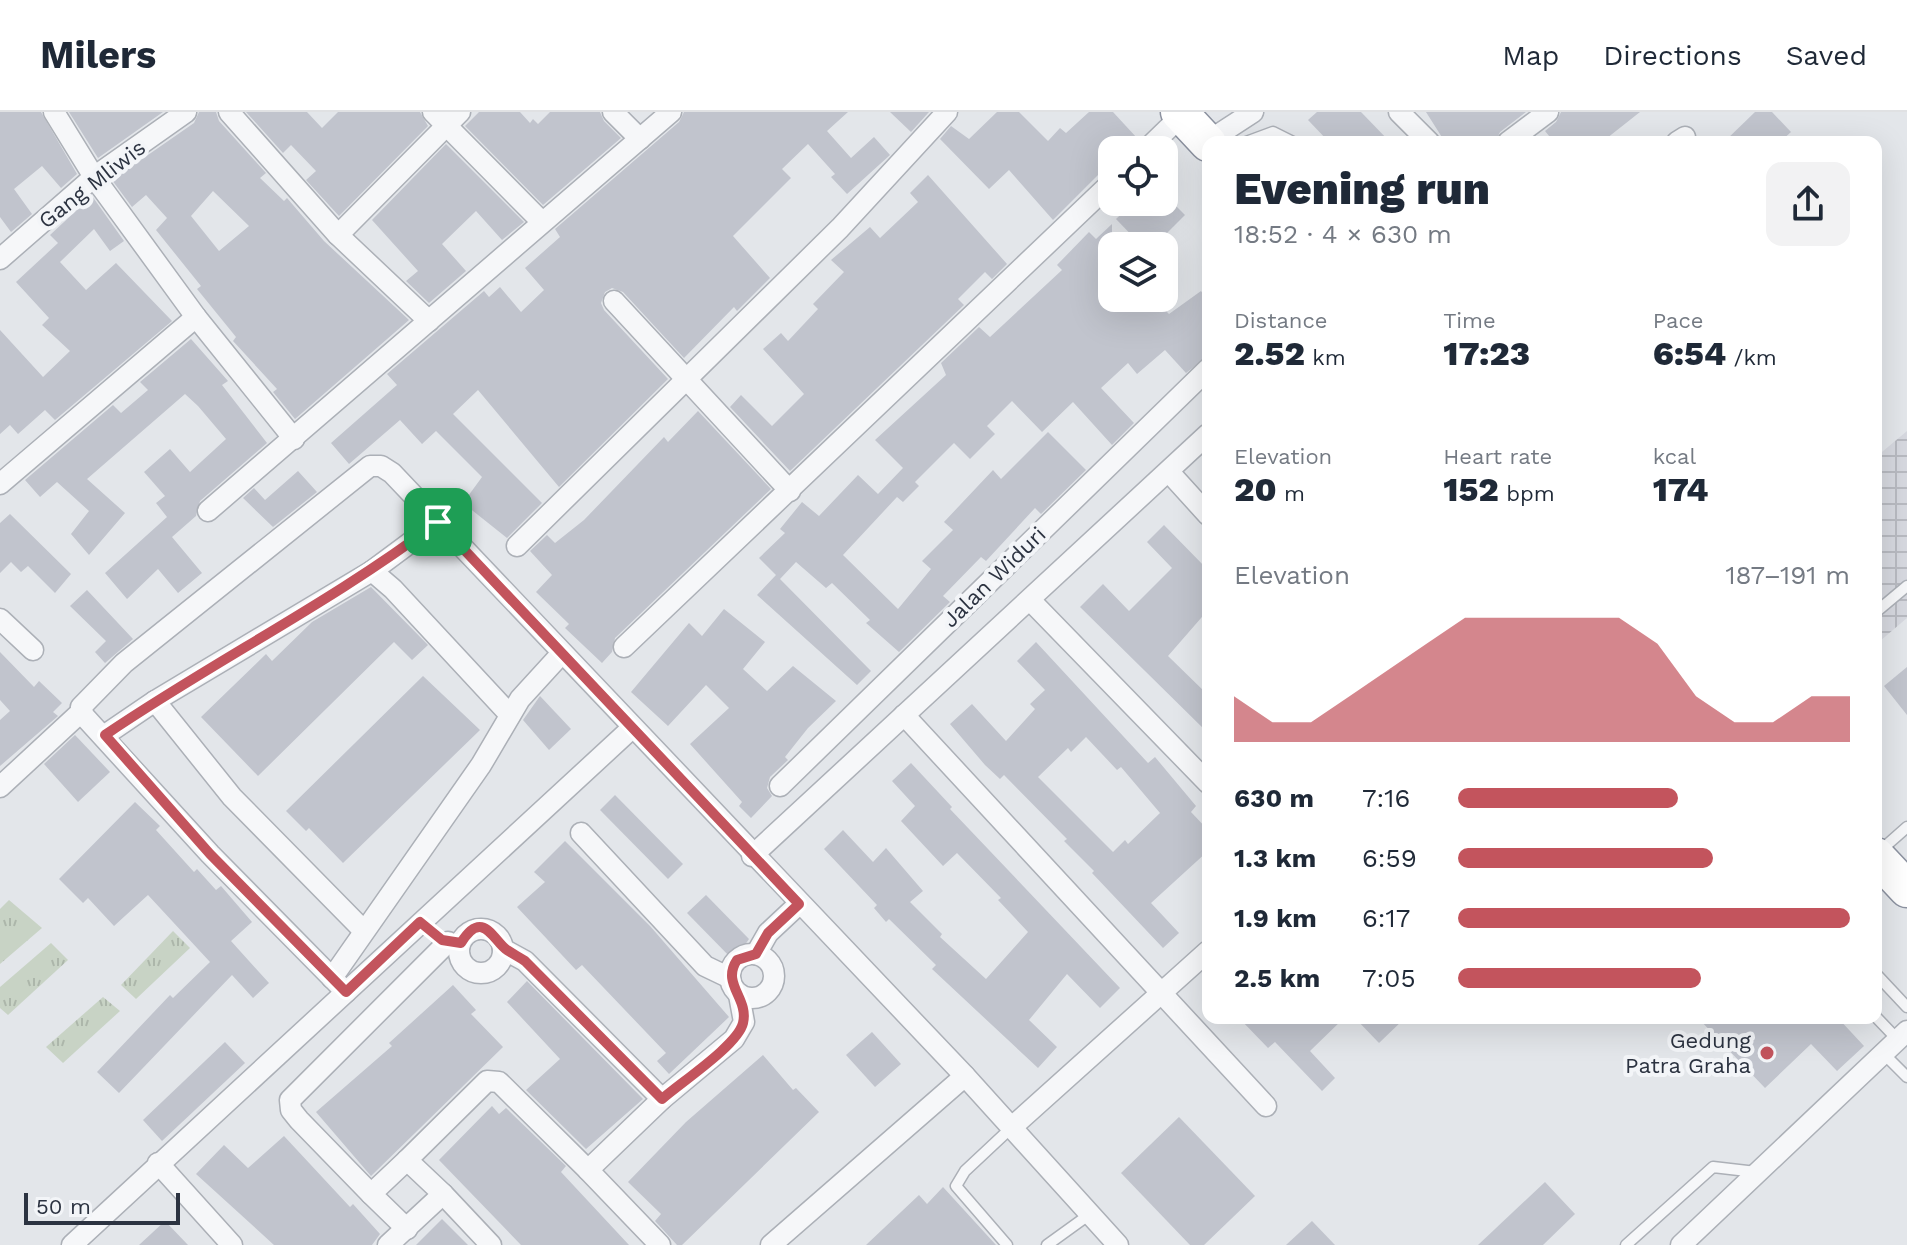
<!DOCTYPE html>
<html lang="en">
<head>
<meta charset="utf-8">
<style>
  body { margin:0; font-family:"Work Sans",sans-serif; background:#f2f2f3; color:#1f2937; height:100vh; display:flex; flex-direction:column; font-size:30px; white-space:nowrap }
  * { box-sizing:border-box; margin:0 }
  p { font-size:26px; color:#747a83 }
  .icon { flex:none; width:44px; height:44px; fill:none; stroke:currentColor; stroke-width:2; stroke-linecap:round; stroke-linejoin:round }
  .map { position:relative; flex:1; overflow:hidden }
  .details { position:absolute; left:1202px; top:24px; width:680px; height:888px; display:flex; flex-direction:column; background:#fff; border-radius:16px; box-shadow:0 8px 32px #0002 }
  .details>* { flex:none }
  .tools { position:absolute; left:1098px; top:24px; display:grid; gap:16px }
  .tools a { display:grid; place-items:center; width:80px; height:80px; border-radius:16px; background:#fff; box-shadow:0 8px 32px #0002; font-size:40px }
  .scale { position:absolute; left:24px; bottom:20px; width:156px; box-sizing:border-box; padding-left:8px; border:4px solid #2c3341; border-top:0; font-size:22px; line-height:28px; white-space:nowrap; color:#2c3341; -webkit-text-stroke:6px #f3f5f8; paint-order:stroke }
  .pin { position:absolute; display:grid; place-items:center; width:68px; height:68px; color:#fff; margin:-34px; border-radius:16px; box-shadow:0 4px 12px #0006 }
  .round { display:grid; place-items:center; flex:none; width:84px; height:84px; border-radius:16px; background:#f2f2f3 }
  .head { display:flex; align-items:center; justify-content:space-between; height:136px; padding:0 32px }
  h1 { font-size:44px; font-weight:800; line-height:60px }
  .stats { display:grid; grid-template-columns:repeat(3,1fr); gap:12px; height:136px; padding:8px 32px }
  .stats div { display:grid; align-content:center }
  .stats b { font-size:34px; font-weight:800 }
  .stats small { font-size:22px; font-weight:400 }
  .stats p { font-size:22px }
  .chart { height:224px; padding:16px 32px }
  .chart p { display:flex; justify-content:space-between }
  .chart svg { width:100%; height:144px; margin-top:8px; fill:#c3545d; opacity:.7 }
  ul { padding:0 32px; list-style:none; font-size:26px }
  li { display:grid; grid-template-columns:128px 96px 1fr; align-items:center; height:60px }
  li i { height:20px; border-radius:10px; background:#c3545d }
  header { display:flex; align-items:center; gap:48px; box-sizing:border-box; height:112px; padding:0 40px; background:#fff; border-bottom:2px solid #e0e1e3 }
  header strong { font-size:38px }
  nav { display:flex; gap:44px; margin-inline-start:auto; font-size:28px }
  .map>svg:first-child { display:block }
  .industrial { fill:url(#industrial-grid) }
  .grass { fill:url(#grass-tufts) }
  .building { fill:#c1c4cd; fill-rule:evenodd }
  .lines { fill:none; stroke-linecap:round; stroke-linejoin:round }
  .lane-casing { stroke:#acb0b7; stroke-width:13 }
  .street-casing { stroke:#acb0b7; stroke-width:23 }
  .highway-casing { stroke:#8c92a0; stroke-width:39 }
  .lane { stroke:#f6f7f9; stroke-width:10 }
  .street { stroke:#f6f7f9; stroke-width:20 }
  .highway { stroke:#fff; stroke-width:36 }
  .route-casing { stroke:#fff; stroke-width:16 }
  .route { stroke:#c3545d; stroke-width:10 }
  .poi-dot { fill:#c3545d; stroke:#f3f5f8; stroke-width:3 }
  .labels { text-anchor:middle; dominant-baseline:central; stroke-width:8; stroke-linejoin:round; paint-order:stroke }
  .street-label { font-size:22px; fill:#2c3341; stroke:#f3f5f8 }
  .poi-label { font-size:22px; fill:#2c3341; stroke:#f3f5f8; text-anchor:end }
</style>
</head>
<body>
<header>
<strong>Milers</strong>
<nav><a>Map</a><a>Directions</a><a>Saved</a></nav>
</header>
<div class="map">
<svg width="1907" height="1133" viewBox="0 0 1907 1133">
  <defs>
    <pattern id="industrial-grid" width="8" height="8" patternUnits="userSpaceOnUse" patternTransform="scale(2)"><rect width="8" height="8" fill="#d6d8df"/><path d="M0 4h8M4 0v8" fill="none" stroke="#b8bac1"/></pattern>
    <pattern id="grass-tufts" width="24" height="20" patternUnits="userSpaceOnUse" patternTransform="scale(2)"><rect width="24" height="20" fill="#c8d3c5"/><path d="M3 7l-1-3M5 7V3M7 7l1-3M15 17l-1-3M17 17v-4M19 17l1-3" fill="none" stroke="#acb6aa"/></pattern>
  </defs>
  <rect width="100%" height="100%" fill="#e3e6ea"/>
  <path class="industrial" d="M1907 319V506L1880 529 1876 524V345Z"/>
  <g class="grass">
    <path d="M9 788 42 816 0 852V797Z"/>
    <path d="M173 819 190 836 136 887 121 873Z"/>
    <path d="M51 831 68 848 8 903 0 896V875Z"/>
    <path d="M103 885 120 899 63 951 46 935Z"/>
  </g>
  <g class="building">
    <path d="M0 0H41L77 62 61 76 42 54 14 77 32 102 11 120 0 105Z"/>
    <path d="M69 0H163L98 46Z"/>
    <path d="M199 0H216L219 9 266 61 260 66 284 89 287 86 324 129 409 208 295 307 273 280 277 277 233 229 236 225 197 177 201 174 156 118 167 106 146 83 132 95 112 68 194 11ZM213 79 249 114 219 139 191 104Z"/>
    <path d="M246 0H307L322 16 338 0H420L428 14 339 104 306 68 316 59 291 33 283 41Z"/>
    <path d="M479 0H520L530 11 533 7 538 12 550 0H600L604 9 621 26 543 93 465 14Z"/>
    <path d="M684 0H848L827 19 851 46 874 25 890 43 847 82 831 65 835 62 808 32 782 57 791 66 733 124 770 166 737 199 734 195 684 246 623 180 612 176 605 180 601 191 604 198 668 267 559 375 478 278 453 302 542 391 507 426 463 391 482 365 436 319 422 332 400 308 349 352 331 331 397 273 387 262 484 179 489 185 500 175 521 200 544 178 525 156 560 125 555 117 679 10Z"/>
    <path d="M890 0H929L911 20Z"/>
    <path d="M997 0H1019L1048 29 1060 16 1066 21 1089 0H1113L1137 26 1124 38H1112V49L1053 108 1009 58 989 77 940 27 951 14 969 27Z"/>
    <path d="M1317 0H1361L1390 30H1329L1308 8Z"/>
    <path d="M1426 0H1526L1500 20 1495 30H1445Z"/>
    <path d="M1561 0H1640L1602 30H1554L1545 19 1556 10Z"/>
    <path d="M1755 0H1772L1791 20 1780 30H1724Z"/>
    <path d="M446 32 524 110 502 128 476 99 442 132 466 159 429 191 406 169 418 159 372 108Z"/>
    <path d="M928 63 1007 152 992 167 985 160 958 187 964 193 790 359 730 295 741 283 772 314 804 282 763 237 781 221 788 229 818 197 813 192 844 160 831 148 870 115 880 126 918 90 910 81Z"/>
    <path d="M92 84 124 129 110 139 94 117 60 150 86 178 116 151 172 209 55 308 45 298 18 322 10 313 0 322V218L43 265 70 239 42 213 49 206 16 170 58 131 50 123Z"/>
    <path d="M1134 90H1172L1185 103 1154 134H1142L1116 107Z"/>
    <path d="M1112 112V186H1153L1169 202 1201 179 1208 189V244L1186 261 1165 238 1137 262 1128 251 1101 276 1134 311 1112 333 1073 290 1042 320 1012 289 987 314 995 322 970 347 954 331 915 370 919 374 903 390 897 385 843 443 898 497 931 457 922 449 953 418 944 410 993 358 1001 367 1048 320 1086 358 1041 402 1035 396 986 449 981 445 943 484 950 490 899 540 866 511 870 508 832 471 826 476 796 450 780 467 871 559 857 573 757 483 776 463 759 446 785 421 780 417 802 390 819 404 858 363 878 382 903 356 875 328 946 263 941 251 979 215 990 225 1062 158 1057 153 1089 120 1096 127Z"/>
    <path d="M191 227 228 269 222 273 267 331 200 389 196 404 172 425 202 461 178 481 158 457 127 487 105 461 167 405 156 391 165 384 144 360 170 337 190 360 226 327 198 294 185 282 87 367 125 401 89 443 71 422 89 399 57 370 40 385 25 368 113 293 121 301 148 278 140 270Z"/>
    <path d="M698 299 771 377 615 526 612 540 602 551 565 516 569 512 536 480 552 463 530 439 547 423 555 431 584 408 664 325 668 330Z"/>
    <path d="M298 359 317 380 273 415 243 386 254 376 265 388Z"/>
    <path d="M10 402 71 462 55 481 28 454 21 460 11 450 0 461V411Z"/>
    <path d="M1164 413 1208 458V498L1168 544 1208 583V621L1080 495 1103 472 1129 499 1172 456 1147 430Z"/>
    <path d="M371 475 428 533 412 548 394 530 258 664 201 605 266 542 272 549 312 510Z"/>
    <path d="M87 478 133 527 105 551 95 540 106 529 70 494Z"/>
    <path d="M724 497 765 530 743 557 767 579 793 554 836 589 808 616 785 645 788 648 770 665 767 676 772 684 751 706 739 694 742 690 690 632 729 596 706 573 668 614 631 580 689 511 702 524Z"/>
    <path d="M1036 530 1148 651 1155 645 1196 694 1191 700 1208 718V739L1151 791 1179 821 1163 836 1092 761 1094 759 1064 729 1067 727 1004 663 1000 667 985 653 950 612 972 592 1006 629 1035 597 1030 592 1045 578 1017 549ZM1086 625 1117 658 1121 655 1160 701 1128 732 1125 728 1113 740 1038 665 1068 636 1071 640Z"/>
    <path d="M0 540 34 575 39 569 62 591 53 600 58 604 0 654V608L10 599 0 588Z"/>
    <path d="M1907 555V603L1884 574Z"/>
    <path d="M423 564 480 618 343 751 309 716 306 719 286 699Z"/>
    <path d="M540 584 571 617 549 638 523 608Z"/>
    <path d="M75 623 110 660 78 690 44 652Z"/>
    <path d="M911 651 952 695 950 697 1120 876 1100 896 1067 862 1029 908 1057 935 1038 956 932 857 936 853 889 807 886 810 874 796 877 793 824 737 843 718 873 750 886 736 923 779 910 790 942 822 940 825 986 867 1028 820 998 788 1001 786 957 741 943 754 901 709 915 694 892 669Z"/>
    <path d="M615 683 683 752 668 767 600 698Z"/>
    <path d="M135 690 160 714 156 718 194 760 197 757 216 778 221 774 252 810 231 829 269 871 253 886 232 863 119 981 97 960 170 883 173 886 210 850 148 783 114 814 88 786 83 791 59 767Z"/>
    <path d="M565 729 650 814 729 905 669 962 657 949 666 941 582 853 576 858 517 795 545 770 534 760Z"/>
    <path d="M706 783 749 827 734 849 687 801Z"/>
    <path d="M527 869 643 987 586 1037 526 978 560 947 507 890Z"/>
    <path d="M453 873 476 898 471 902 503 935 371 1064 316 1000 392 934 389 931Z"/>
    <path d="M1239 906H1344L1310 939 1335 966 1322 979 1275 930 1268 936Z"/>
    <path d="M1355 906H1405L1379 931Z"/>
    <path d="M1698 906H1838L1864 934 1837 959 1811 932 1765 976Z"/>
    <path d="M872 920 901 952 875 975 846 943Z"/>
    <path d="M225 930 245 951 162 1029 143 1008Z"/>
    <path d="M763 943 793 978 796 976 819 1000 682 1133H677L655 1109 661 1102 628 1070 686 1010Z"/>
    <path d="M492 994 499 1002 506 996 566 1054 561 1060 629 1133H521L439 1048Z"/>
    <path d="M1179 1005 1255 1084 1204 1133H1190L1121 1061Z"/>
    <path d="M284 1024 350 1095 353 1092 380 1122 372 1133H274L196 1062 224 1033 248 1056Z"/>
    <path d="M1545 1070 1575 1102 1543 1133H1478Z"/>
    <path d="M943 1075 996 1133H866L919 1083 927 1092Z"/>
    <path d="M442 1107 468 1133H416Z"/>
    <path d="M165 1109 188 1133H139Z"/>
    <path d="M1312 1109 1335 1133H1286Z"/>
  </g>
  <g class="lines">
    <defs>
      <g id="lane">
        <path d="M1246 30 1273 20 1293 30"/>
        <path d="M1876 500 1907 474"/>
        <path d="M1881 738 1907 715"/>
        <path d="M1876 862 1907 895"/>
        <path d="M1876 905 1898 928"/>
        <path d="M1884 942 1907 965"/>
        <path d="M1007 1133 956 1074 965 1059 1012 1015"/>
        <path d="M1047 1133 1090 1102"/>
        <path d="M1626 1133 1713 1055 1756 1060"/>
      </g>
      <g id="street">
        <path d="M54 0 94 65 196 205 294 327"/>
        <path d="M229 0 338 123 429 209"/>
        <path d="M433 0 542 110"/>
        <path d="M613 0 640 27"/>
        <path d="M1399 0 1429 30"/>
        <path d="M1207 30 1253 0"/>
        <path d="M1508 30 1548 0"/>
        <path d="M1677 30 1685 25"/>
        <path d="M1146 38 1182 3"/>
        <path d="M338 123 460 0"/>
        <path d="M0 147 94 65 186 0"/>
        <path d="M614 189 790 379"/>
        <path d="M1169 360 1208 403"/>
        <path d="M0 372 196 205"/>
        <path d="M208 399 671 0"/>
        <path d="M517 434 840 116 947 0"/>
        <path d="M372 459 438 410"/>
        <path d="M1030 488 1208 671"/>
        <path d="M0 507 33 538"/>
        <path d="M624 535 1112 70"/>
        <path d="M155 589 232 685 364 819"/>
        <path d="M904 603 1266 994"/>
        <path d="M105 623 155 589 372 459 393 477 510 603"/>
        <path d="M780 674 1208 257"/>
        <path d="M0 675 81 600"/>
        <path d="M581 721 705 854 730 866"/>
        <path d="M752 744 1208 322"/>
        <circle cx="481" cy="839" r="22"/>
        <path d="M503 837 525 849 662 987"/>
        <path d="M756 842 768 821 799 792"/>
        <circle cx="752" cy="864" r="22"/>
        <path d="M332 866 481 653 520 587 562 541"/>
        <path d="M346 880 210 742 84 604 81 595 124 551 370 354H381L392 361 965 964 1118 1133"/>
        <path d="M1012 1015 1208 839"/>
        <path d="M158 1051 232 1133"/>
        <path d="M588 1058 660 1133"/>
        <path d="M371 1082 299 1008 291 998 290 988 448 830"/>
        <path d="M443 1082 491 1133"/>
        <path d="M407 1117 371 1082 407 1048"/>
        <path d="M72 1133 632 616"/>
        <path d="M388 1133 443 1082 407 1048 487 969 499 970 588 1058 662 987 734 927 744 910 739 883"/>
        <path d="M771 1133 965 964"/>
        <path d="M1681 1133 1907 919"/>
      </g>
      <g id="highway">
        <path d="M1179 0 1208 31"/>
        <path d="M1876 744 1907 777"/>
      </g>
    </defs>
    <use href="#lane" class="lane-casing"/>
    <use href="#street" class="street-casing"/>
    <use href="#highway" class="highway-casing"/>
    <use href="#lane" class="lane"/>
    <use href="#street" class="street"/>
    <use href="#highway" class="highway"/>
  </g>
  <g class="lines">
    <defs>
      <path id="route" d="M438 410 799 792 768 821 756 842 737 848C721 872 749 886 743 911 738 933 680 971 662 987L525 849C519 845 513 842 507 838 494 830 483 795 461 831L442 828 420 810 346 880 210 742 105 623C214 549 332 490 438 410Z"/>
    </defs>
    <use href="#route" class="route-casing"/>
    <use href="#route" class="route"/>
  </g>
  <circle class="poi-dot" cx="1767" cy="941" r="8"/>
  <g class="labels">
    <g class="street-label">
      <text transform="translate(92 72) rotate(-38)">Gang Mliwis</text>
      <text transform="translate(994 465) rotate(-44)">Jalan Widuri</text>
    </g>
    <g class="poi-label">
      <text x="1751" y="928">Gedung<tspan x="1751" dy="25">Patra Graha</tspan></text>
    </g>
  </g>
</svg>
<div class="tools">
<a><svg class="icon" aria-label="locate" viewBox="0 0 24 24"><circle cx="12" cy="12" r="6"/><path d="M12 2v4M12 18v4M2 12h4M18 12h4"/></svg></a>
<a><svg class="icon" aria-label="layers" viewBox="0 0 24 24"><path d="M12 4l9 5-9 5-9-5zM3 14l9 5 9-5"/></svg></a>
</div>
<div class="scale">50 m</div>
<div class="pin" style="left:438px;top:410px;background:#1e9e55"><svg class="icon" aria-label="arrive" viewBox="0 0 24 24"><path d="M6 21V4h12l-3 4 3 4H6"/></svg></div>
<section class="details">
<div class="head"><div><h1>Evening run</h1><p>18:52 · 4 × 630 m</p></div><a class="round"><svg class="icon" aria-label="share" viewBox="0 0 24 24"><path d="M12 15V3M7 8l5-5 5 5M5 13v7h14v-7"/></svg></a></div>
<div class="stats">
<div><p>Distance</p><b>2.52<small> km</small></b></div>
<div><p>Time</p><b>17:23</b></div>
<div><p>Pace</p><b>6:54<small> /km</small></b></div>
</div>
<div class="stats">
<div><p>Elevation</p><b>20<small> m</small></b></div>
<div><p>Heart rate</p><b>152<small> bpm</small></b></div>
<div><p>kcal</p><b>174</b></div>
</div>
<div class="chart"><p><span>Elevation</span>187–191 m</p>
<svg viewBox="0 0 160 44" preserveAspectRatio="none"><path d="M0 44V30L10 38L20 38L30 30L40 22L50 14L60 6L70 6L80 6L90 6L100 6L110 14L120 30L130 38L140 38L150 30L160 30V44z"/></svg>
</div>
<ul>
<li><b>630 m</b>7:16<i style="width:56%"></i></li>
<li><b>1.3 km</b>6:59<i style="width:65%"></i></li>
<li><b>1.9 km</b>6:17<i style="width:100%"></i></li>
<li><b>2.5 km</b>7:05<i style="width:62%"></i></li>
</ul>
</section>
</div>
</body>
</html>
